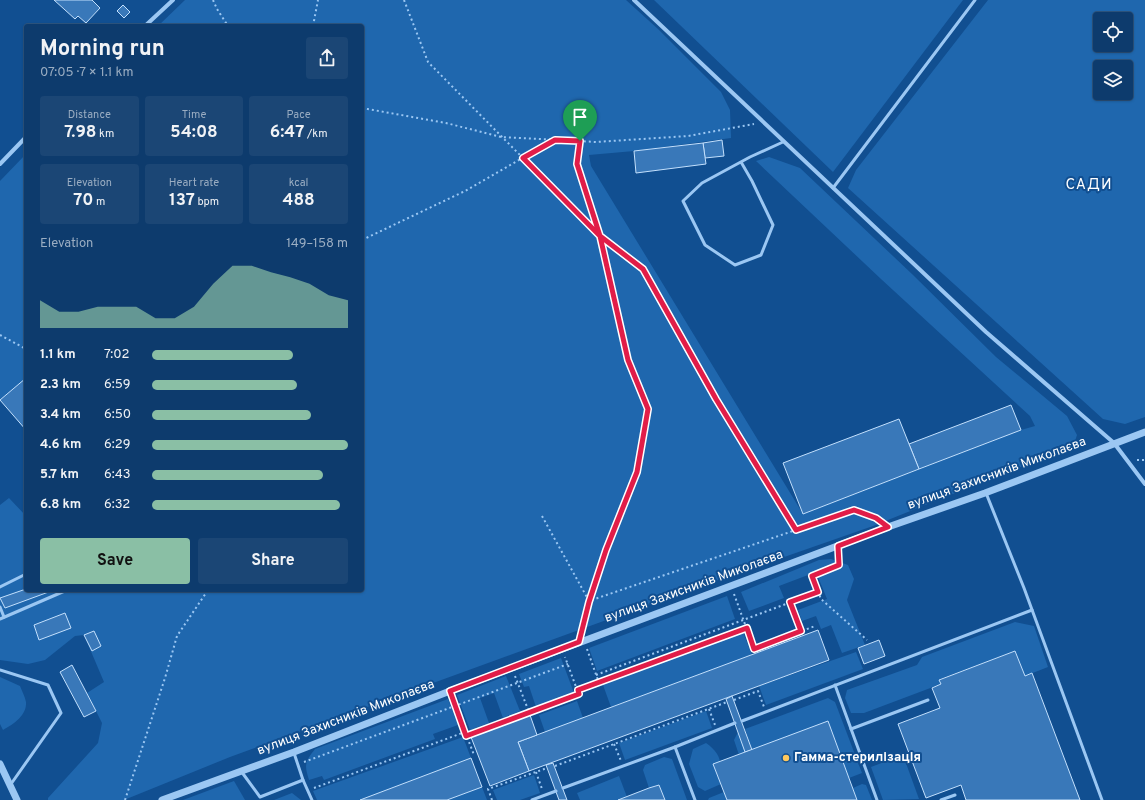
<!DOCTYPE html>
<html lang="en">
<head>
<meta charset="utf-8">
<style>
  body { margin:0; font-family:Overpass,sans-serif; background:#1b4675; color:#f1f3f6; height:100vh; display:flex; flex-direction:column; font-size:15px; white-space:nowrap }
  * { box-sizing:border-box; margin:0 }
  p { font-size:13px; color:#9aadc2 }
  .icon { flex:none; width:22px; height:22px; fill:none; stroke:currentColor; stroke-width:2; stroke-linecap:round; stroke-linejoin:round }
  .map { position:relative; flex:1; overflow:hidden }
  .details { position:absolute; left:24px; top:24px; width:340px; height:568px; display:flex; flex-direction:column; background:#0d3b6d; border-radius:4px; box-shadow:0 1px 3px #0004,0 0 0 1px #2d5580 }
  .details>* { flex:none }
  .buttons { position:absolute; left:1093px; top:12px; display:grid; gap:8px }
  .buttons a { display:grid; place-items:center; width:40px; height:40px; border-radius:4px; background:#0d3b6d; box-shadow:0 1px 3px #0004,0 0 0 1px #2d5580; font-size:20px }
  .pin { position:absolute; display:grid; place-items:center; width:34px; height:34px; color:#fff; margin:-41px -17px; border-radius:50% 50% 50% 0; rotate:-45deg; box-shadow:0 0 4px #0007 }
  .pin .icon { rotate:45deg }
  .round { display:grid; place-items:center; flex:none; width:42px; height:42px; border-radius:4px; background:#1b4675 }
  .head { display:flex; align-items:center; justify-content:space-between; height:68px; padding:0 16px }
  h1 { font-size:22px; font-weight:700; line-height:30px }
  .figures { display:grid; grid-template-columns:repeat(3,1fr); gap:6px; height:68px; padding:4px 16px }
  .figures div { display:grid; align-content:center; border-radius:4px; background:#1b4675; text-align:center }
  .figures b { font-size:17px; font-weight:700 }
  .figures small { font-size:11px; font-weight:400 }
  .figures p { font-size:11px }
  .chart { height:112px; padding:8px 16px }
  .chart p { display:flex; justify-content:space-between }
  .chart svg { width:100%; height:72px; margin-top:4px; fill:#8abfa5; opacity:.7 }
  .primary-button { display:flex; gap:8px; margin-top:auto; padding:8px 16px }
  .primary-button a { flex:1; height:46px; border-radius:4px; background:#8abfa5; color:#111; font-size:16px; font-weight:700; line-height:46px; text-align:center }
  .primary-button a+a { background:#1b4675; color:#f1f3f6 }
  ul { padding:0 16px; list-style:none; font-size:13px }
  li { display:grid; grid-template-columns:64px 48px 1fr; align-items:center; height:30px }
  li i { height:10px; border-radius:5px; background:#8abfa5 }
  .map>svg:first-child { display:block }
  .green { fill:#1f67ae; fill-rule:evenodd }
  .building { fill:#3978b9; stroke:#c3e0fd }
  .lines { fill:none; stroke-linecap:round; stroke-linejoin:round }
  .path { stroke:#9bc7f3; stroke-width:2; stroke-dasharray:2 3; stroke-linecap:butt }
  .service { stroke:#9bc7f3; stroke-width:3 }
  .minor { stroke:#9bc7f3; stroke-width:4 }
  .tertiary { stroke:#9bc7f3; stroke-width:7 }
  .route-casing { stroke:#fff; stroke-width:8 }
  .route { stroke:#e11d48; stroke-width:5 }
  .poi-dot { fill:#ffc85d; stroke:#114f91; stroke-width:1.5 }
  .labels { text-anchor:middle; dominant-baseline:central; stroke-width:4; stroke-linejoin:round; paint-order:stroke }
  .street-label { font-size:13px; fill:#fff; stroke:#114f91 }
  .poi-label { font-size:13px; font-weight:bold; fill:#fff; stroke:#114f91; text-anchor:start }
  .quarter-label { font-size:15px; letter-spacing:1px; fill:#fff; stroke:#114f91 }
</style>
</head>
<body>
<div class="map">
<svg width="1145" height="800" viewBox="0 0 1145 800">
  <rect width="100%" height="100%" fill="#114f91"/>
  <g class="green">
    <path d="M185 0H626L658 29 721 92 730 110 731 138 634 151 589 155 591 166 803 514 1021 430 1035 426 1030 416 881 279 756 161 769 157 800 168 912 274 996 357 1067 416 1077 435 1073 447 1045 457 873 526 667 598 230 757 124 800H48V798L98 743 102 723 87 693 104 682 84 635 75 636 45 660 28 664 0 660V505L9 498 26 516V590H362V26H158Z"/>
    <path d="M654 0H963L833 172Z"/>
    <path d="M988 0H1145V417L1125 424 1103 419 848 188 856 170ZM1100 19H1126V45H1100ZM1100 67H1126V93H1100Z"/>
    <path d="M26 154V378L0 400V181Z"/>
    <path d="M831 559 848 565 854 579 847 600 865 645 842 653 831 625 821 629 816 616 802 621 798 610 827 599 816 572 779 586 784 598 749 611 741 592 819 560Z"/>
    <path d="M727 596 735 619 597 671 589 648Z"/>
    <path d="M1015 622 1034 626 1048 667 1025 676 1015 651 940 679 941 684 864 713H851L845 698 847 690 917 665 922 657Z"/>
    <path d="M743 632 752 655 611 707 603 685Z"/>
    <path d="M856 652 863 669 766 705 759 686Z"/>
    <path d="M561 658 574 693 536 707 529 686 524 687 519 674Z"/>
    <path d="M506 676 520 711 503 718 494 693 480 698 489 723 470 730 457 695Z"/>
    <path d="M0 677 20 686C22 691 25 697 26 702 27 715 14 724 3 730L0 724Z"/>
    <path d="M828 698 835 702 862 773 849 778 828 722 752 750 745 729Z"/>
    <path d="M448 699 458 725 433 734 435 739 324 780 322 776 309 780C304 764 305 762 315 749Z"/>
    <path d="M577 701 583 718 545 732 539 715Z"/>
    <path d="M706 711 712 728 625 760 619 743Z"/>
    <path d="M738 732 745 752 739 755 734 740Z"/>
    <path d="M463 737 471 758 360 800H317L313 791Z"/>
    <path d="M706 743C723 755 721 764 721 784L705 791 698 787 689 764 693 749Z"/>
    <path d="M903 755 919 799 883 800 871 767Z"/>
    <path d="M664 757 672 759 687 800H665L659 785 649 788 643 770 645 765Z"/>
    <path d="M534 775 540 793 520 800H497L493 790Z"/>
    <path d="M619 776 627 797 618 800H580L577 793Z"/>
    <path d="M234 781 245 800H183Z"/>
    <path d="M862 784 866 785 872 800H857L853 788Z"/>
    <path d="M482 787 487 800H447Z"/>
    <path d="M724 792 727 800H708L709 798Z"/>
    <path d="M292 793 301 800H274Z"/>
  </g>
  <g class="building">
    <path d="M54 0H92L100 8 86 23 78 16 75 19Z"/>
    <path d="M123 5 130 12 124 18 117 11Z"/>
    <path d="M722 140 724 156 705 158 703 143Z"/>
    <path d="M703 143 706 164 636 173 634 151Z"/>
    <path d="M26 378V430L0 400Z"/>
    <path d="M1011 405 1021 430 919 469 909 444Z"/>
    <path d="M899 419 919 469 803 514 783 463Z"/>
    <path d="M26 589 54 590 5 608 0 598Z"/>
    <path d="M65 613 71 628 39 640 34 625Z"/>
    <path d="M818 630 829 660 529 771 518 742Z"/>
    <path d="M94 631 101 646 92 651 84 635Z"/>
    <path d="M879 640 885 656 864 664 858 648Z"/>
    <path d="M1015 651 1025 676 1032 673 1080 800H966L961 785 926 798 898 724 940 708 932 688 941 684 939 680Z"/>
    <path d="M72 665 96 711 84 717 60 672Z"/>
    <path d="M732 696 752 750 745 752 726 699Z"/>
    <path d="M530 715 537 735 518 742 529 771 490 786 471 737Z"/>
    <path d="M828 721 857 800H727L713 764Z"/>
    <path d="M471 758 482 787 447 800H360Z"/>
    <path d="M553 763 567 800H559L546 765Z"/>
    <path d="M659 785 665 800H618L649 788Z"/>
  </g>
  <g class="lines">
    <g class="path">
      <path d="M213 0 217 9 228 26"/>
      <path d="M404 0 428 62 600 236 643 269 716 399 796 530"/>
      <path d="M313 26 318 0"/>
      <path d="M362 108 446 123 501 137 596 142 688 136 754 124"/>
      <path d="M580 141 577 164 600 236 628 360 648 409 637 472 606 550 589 601 581 633"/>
      <path d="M362 240 465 191 554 140"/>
      <path d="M0 335 26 349"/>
      <path d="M1137 460H1145"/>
      <path d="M542 516 589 601 854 510 879 521"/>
      <path d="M839 555V565L812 576 821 599 867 640"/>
      <path d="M734 594 754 649 815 626"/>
      <path d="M790 602 801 631"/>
      <path d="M587 649 599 683"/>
      <path d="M596 675 818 592"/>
      <path d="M515 676 529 712"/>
      <path d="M578 691 747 628"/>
      <path d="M453 700 474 755"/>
      <path d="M734 700 758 691 764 707"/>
      <path d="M709 709 715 725"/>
      <path d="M466 736 579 695 565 657"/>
      <path d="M614 744 621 761"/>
      <path d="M304 762 568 664"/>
      <path d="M555 766 727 702"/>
      <path d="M536 772 542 789"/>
      <path d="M314 788 465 732"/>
      <path d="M125 800 165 678 177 636 208 590"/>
      <path d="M492 800 488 789 547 768"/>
    </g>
    <g class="service">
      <path d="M741 162 752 181 773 225 761 255 735 265 705 245 683 201 702 183 750 157 783 142"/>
      <path d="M833 188 975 0"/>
      <path d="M986 493 1024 588 1102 800"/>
      <path d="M0 587 26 574"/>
      <path d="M0 607 4 617"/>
      <path d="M0 619 67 590"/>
      <path d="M0 670 48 685 61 713 11 784"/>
      <path d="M835 685 877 800"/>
      <path d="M742 721 1032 610"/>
      <path d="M851 729 928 700"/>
      <path d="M675 747 735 723"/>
      <path d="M241 771 260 797 303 780 294 753"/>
      <path d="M303 780 312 800"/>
      <path d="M563 788 675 747 695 800"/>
      <path d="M532 800 556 791"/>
      <path d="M941 800 955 795"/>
    </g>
    <g class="minor">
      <path d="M634 0 986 332 1114 443 1145 484"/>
      <path d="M145 26 173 0"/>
      <path d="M0 164 26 137"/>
    </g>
    <g class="tertiary">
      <path d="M0 764 17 800"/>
      <path d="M162 800 294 752 450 691 888 527 985 493 1145 432"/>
    </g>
  </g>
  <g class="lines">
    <defs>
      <path id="route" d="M580 141 577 164 600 236 628 360 648 409 637 472 606 550 589 602 579 642 450 691 466 736 579 694 578 690 747 628 754 649 801 631 790 602 818 592 812 576 839 565 838 546 888 527 876 518 854 510 796 530 716 399 643 269 600 236 523 158 555 140 580 141"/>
    </defs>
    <use href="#route" class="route-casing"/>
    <use href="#route" class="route"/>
  </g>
  <circle class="poi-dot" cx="786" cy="758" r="4"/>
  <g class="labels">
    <g class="street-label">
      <text transform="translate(997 474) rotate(-20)">вулиця Захисників Миколаєва</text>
      <text transform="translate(694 587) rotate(-20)">вулиця Захисників Миколаєва</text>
      <text transform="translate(346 718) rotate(-21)">вулиця Захисників Миколаєва</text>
    </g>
    <g class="poi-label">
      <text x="794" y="758">Гамма-стерилізація</text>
    </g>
    <g class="quarter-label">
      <text x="1089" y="185">САДИ</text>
    </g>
  </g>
</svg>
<div class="buttons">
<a><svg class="icon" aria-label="locate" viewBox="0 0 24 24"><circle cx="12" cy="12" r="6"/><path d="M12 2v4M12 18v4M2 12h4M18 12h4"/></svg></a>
<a><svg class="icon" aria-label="layers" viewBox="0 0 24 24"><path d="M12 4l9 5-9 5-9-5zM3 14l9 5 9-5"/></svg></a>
</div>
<div class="pin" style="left:580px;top:141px;background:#1e9e55"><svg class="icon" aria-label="arrive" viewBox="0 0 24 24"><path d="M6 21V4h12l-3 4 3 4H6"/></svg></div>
<section class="details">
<div class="head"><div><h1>Morning run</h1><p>07:05 · 7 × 1.1 km</p></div><a class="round"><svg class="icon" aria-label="share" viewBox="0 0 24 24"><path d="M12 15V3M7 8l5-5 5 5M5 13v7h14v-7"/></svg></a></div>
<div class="figures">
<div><p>Distance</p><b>7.98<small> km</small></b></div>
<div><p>Time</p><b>54:08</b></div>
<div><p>Pace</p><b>6:47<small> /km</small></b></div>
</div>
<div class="figures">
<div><p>Elevation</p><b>70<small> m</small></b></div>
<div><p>Heart rate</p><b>137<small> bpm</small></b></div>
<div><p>kcal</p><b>488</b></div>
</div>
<div class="chart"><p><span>Elevation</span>149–158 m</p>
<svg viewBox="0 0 160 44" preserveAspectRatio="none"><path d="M0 44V27L10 34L20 34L30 31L40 31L50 31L60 38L70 38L80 31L90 17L100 6L110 6L120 10L130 13L140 17L150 24L160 27V44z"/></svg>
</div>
<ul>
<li><b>1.1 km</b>7:02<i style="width:72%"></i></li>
<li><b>2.3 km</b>6:59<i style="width:74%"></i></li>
<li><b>3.4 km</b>6:50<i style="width:81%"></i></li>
<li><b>4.6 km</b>6:29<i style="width:100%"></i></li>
<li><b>5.7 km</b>6:43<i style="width:87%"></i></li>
<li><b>6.8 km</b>6:32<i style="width:96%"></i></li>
</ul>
<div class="primary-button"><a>Save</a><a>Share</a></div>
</section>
</div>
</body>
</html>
